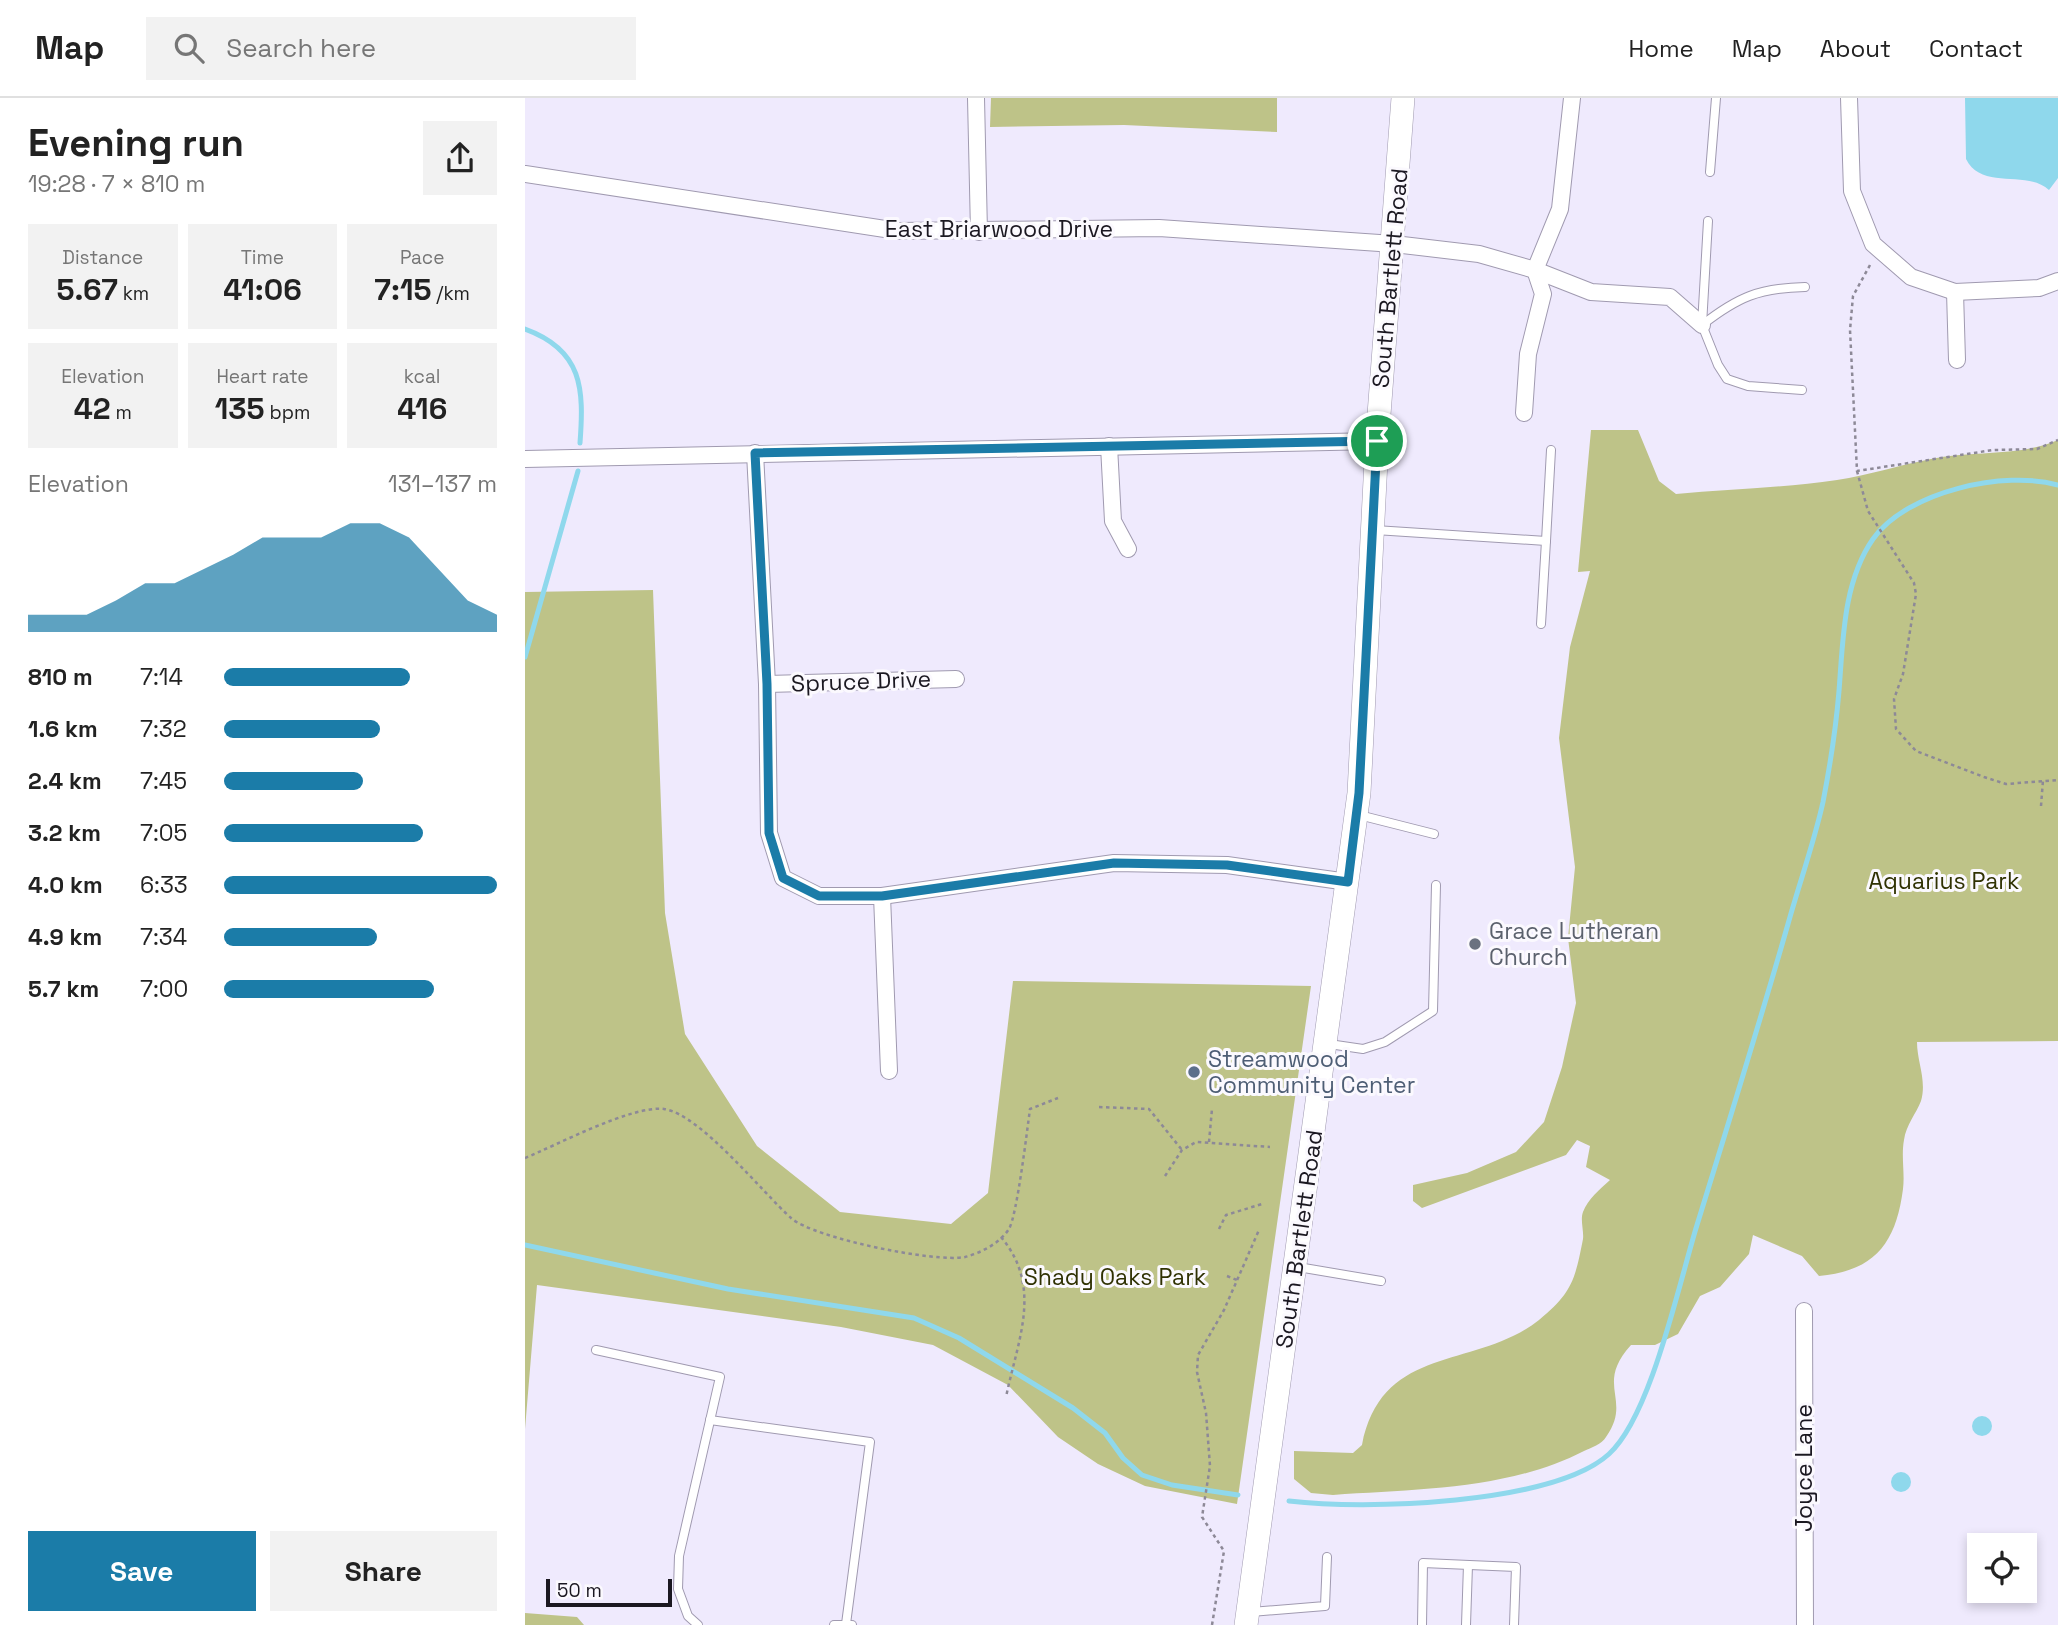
<!DOCTYPE html>
<html lang="en">
<head>
<meta charset="utf-8">
<style>
  body { margin:0; font-family:"Space Grotesk",sans-serif; background:#f2f2f2; color:#222; height:100vh; display:flex; flex-direction:column; font-size:26px; white-space:nowrap }
  * { box-sizing:border-box; margin:0 }
  p { font-size:23px; color:#767676 }
  .icon { flex:none; width:38px; height:38px; fill:none; stroke:currentColor; stroke-width:2; stroke-linecap:round; stroke-linejoin:round }
  .map { position:relative; flex:1; overflow:hidden }
  .details { display:flex; flex-direction:column; background:#fff; width:525px }
  .details>* { flex:none }
  .buttons { position:absolute; left:1442px; top:1435px; display:grid; gap:14px }
  .buttons a { display:grid; place-items:center; width:70px; height:70px; border-radius:0px; background:#fff; box-shadow:0 4px 10px #0003; font-size:35px }
  .scale { position:absolute; left:21px; bottom:18px; width:126px; box-sizing:border-box; padding-left:7px; border:4px solid #1b1821; border-top:0; font-size:19px; line-height:24px; white-space:nowrap; color:#1b1821; -webkit-text-stroke:5px #fbf9fe; paint-order:stroke }
  .pin { position:absolute; display:grid; place-items:center; width:60px; height:60px; color:#fff; margin:-30px; border:4px solid #fff; border-radius:50%; box-shadow:0 2px 7px #0007 }
  .round { display:grid; place-items:center; flex:none; width:74px; height:74px; border-radius:0px; background:#f2f2f2 }
  .head { display:flex; align-items:center; justify-content:space-between; height:119px; padding:0 28px }
  h1 { font-size:38px; font-weight:700; line-height:52px }
  .figures { display:grid; grid-template-columns:repeat(3,1fr); gap:10px; height:119px; padding:7px 28px }
  .figures div { display:grid; align-content:center; border-radius:0px; background:#f2f2f2; text-align:center }
  .figures b { font-size:30px; font-weight:700 }
  .figures small { font-size:19px; font-weight:400 }
  .figures p { font-size:19px }
  .chart { height:196px; padding:14px 28px }
  .chart p { display:flex; justify-content:space-between }
  .chart svg { width:100%; height:126px; margin-top:7px; fill:#1b7ca8; opacity:.7 }
  .button { display:flex; gap:14px; margin-top:auto; padding:14px 28px }
  .button a { flex:1; height:80px; border-radius:0px; background:#1b7ca8; color:#fff; font-size:28px; font-weight:700; line-height:80px; text-align:center }
  .button a+a { background:#f2f2f2; color:#222 }
  ul { padding:0 28px; list-style:none; font-size:23px }
  li { display:grid; grid-template-columns:112px 84px 1fr; align-items:center; height:52px }
  li i { height:18px; border-radius:9px; background:#1b7ca8 }
  header { display:flex; align-items:center; gap:42px; box-sizing:border-box; height:98px; padding:0 35px; background:#fff; border-bottom:2px solid #e0e0e0 }
  header strong { font-size:33px }
  nav { display:flex; gap:38px; margin-inline-start:auto; font-size:24px }
  .search { width:490px; height:63px; background:#f2f2f2; display:flex; align-items:center; gap:18px; box-sizing:border-box; padding:0 24px; border-radius:0px; color:#767676; font-size:26px }
  main { display:flex; flex:1; min-height:0 }
  .map>svg:first-child { display:block }
  .green { fill:#bec388 }
  .water { fill:#8fd8ec }
  .lines { fill:none; stroke-linecap:round; stroke-linejoin:round }
  .stream { stroke:#8fd8ec; stroke-width:5 }
  .service-casing { stroke:#a09ab0; stroke-width:10 }
  .minor-casing { stroke:#a09ab0; stroke-width:18 }
  .secondary-casing { stroke:#a09ab0; stroke-width:24 }
  .path { stroke:#8d8997; stroke-width:2.5; stroke-dasharray:3.5 3.5; stroke-linecap:butt }
  .service { stroke:#fff; stroke-width:8 }
  .minor { stroke:#fff; stroke-width:16 }
  .secondary { stroke:#fff; stroke-width:23 }
  .route-casing { stroke:#fff; stroke-width:14 }
  .route { stroke:#1b7ca8; stroke-width:9 }
  .worship-dot { fill:#6b7280; stroke:#fbf9fe; stroke-width:2.5 }
  .service-dot { fill:#5c6f8a; stroke:#fbf9fe; stroke-width:2.5 }
  .labels { text-anchor:middle; dominant-baseline:central; stroke-width:6; stroke-linejoin:round; paint-order:stroke }
  .street-label { font-size:23px; fill:#1b1821; stroke:#fbf9fe }
  .park-label { font-size:23px; fill:#303203; stroke:#fbf9fe }
  .worship-label { font-size:23px; fill:#5b616d; stroke:#fbf9fe; text-anchor:start }
  .service-label { font-size:23px; fill:#4e5e75; stroke:#fbf9fe; text-anchor:start }
</style>
</head>
<body>
<header>
<strong>Map</strong>
<div class="search"><svg class="icon" aria-label="search" viewBox="0 0 24 24"><circle cx="10" cy="10" r="6"/><path d="M15 15l6 6"/></svg>Search here</div>
<nav><a>Home</a><a>Map</a><a>About</a><a>Contact</a></nav>
</header>
<main>
<section class="details">
<div class="head"><div><h1>Evening run</h1><p>19:28 · 7 × 810 m</p></div><a class="round"><svg class="icon" aria-label="share" viewBox="0 0 24 24"><path d="M12 15V3M7 8l5-5 5 5M5 13v7h14v-7"/></svg></a></div>
<div class="figures">
<div><p>Distance</p><b>5.67<small> km</small></b></div>
<div><p>Time</p><b>41:06</b></div>
<div><p>Pace</p><b>7:15<small> /km</small></b></div>
</div>
<div class="figures">
<div><p>Elevation</p><b>42<small> m</small></b></div>
<div><p>Heart rate</p><b>135<small> bpm</small></b></div>
<div><p>kcal</p><b>416</b></div>
</div>
<div class="chart"><p><span>Elevation</span>131–137 m</p>
<svg viewBox="0 0 160 44" preserveAspectRatio="none"><path d="M0 44V38L10 38L20 38L30 33L40 27L50 27L60 22L70 17L80 11L90 11L100 11L110 6L120 6L130 11L140 22L150 33L160 38V44z"/></svg>
</div>
<ul>
<li><b>810 m</b>7:14<i style="width:68%"></i></li>
<li><b>1.6 km</b>7:32<i style="width:57%"></i></li>
<li><b>2.4 km</b>7:45<i style="width:51%"></i></li>
<li><b>3.2 km</b>7:05<i style="width:73%"></i></li>
<li><b>4.0 km</b>6:33<i style="width:100%"></i></li>
<li><b>4.9 km</b>7:34<i style="width:56%"></i></li>
<li><b>5.7 km</b>7:00<i style="width:77%"></i></li>
</ul>
<div class="button"><a>Save</a><a>Share</a></div>
</section>
<div class="map">
<svg width="1533" height="1527" viewBox="0 0 1533 1527">
  <rect width="100%" height="100%" fill="#efeafd"/>
  <g class="green">
    <path d="M466 0H752V34L599 27 465 29Z"/>
    <path d="M1066 332H1113L1134 383 1151 396C1204 391 1259 390 1312 382 1344 377 1375 367 1406 361 1448 352 1495 359 1533 342V943L1392 944C1392 964 1402 982 1396 1003 1391 1016 1381 1027 1379 1042 1376 1058 1380 1075 1378 1091 1371 1145 1350 1173 1294 1178L1277 1158 1228 1137 1224 1156 1195 1189 1175 1198 1153 1236 1130 1247H1106C1069 1288 1108 1301 1081 1339 1077 1346 1066 1350 1059 1353 983 1392 892 1391 808 1397L786 1395 769 1381V1353L828 1355 837 1347C857 1245 951 1272 1014 1222 1047 1195 1050 1182 1058 1141 1059 1133 1055 1122 1058 1114 1063 1101 1075 1091 1085 1082L1061 1069 1065 1048 1052 1042 1041 1057 897 1110 888 1103V1087L942 1075 991 1054 1019 1024 1037 969 1051 905 1043 840 1050 769 1034 640 1045 549 1065 473 1053 474Z"/>
    <path d="M128 492 140 815 160 936 232 1048 315 1114 426 1126 463 1095 488 883 786 888 712 1406 620 1388 573 1366 533 1339 483 1287 408 1247 316 1229 12 1187 0 1331V494Z"/>
    <path d="M0 1515 52 1519 59 1527H0Z"/>
  </g>
  <g class="water">
    <path d="M1440 0H1533V80L1524 92C1502 71 1457 93 1441 61Z"/>
    <circle cx="1457" cy="1328" r="10"/>
    <circle cx="1376" cy="1384" r="10"/>
  </g>
  <g class="lines">
    <g class="stream">
      <path d="M0 231C58 252 59 291 55 345"/>
      <path d="M0 559 53 373"/>
      <path d="M0 1147 203 1191 389 1220 434 1240 548 1310 580 1335 598 1360 617 1377 647 1387 713 1397"/>
      <path d="M764 1403C838 1412 1028 1407 1084 1356 1126 1318 1154 1185 1172 1127 1203 1027 1234 927 1263 826 1274 786 1289 745 1298 704 1305 668 1311 629 1314 593 1318 543 1318 484 1348 441 1382 393 1480 372 1533 387"/>
    </g>
    <defs>
      <g id="service">
        <path d="M1185 74 1191 0"/>
        <path d="M1183 123 1177 227 1193 267 1202 281 1223 288 1277 292"/>
        <path d="M1177 227C1213 199 1234 190 1280 189"/>
        <path d="M850 432 1021 443 1016 526"/>
        <path d="M1021 443 1026 352"/>
        <path d="M834 717 909 736"/>
        <path d="M804 946 838 951 860 944 908 913 911 787"/>
        <path d="M773 1169 856 1183"/>
        <path d="M71 1252 195 1279 154 1458 153 1491 163 1518 173 1527"/>
        <path d="M185 1322 345 1344 321 1526"/>
        <path d="M726 1514 800 1508 802 1459"/>
        <path d="M309 1527H327"/>
        <path d="M897 1527 898 1465 991 1469 989 1527"/>
        <path d="M941 1527 943 1467"/>
      </g>
      <g id="minor">
        <path d="M451 0 454 134"/>
        <path d="M1324 0 1327 93 1348 146 1386 179 1430 194 1514 190 1533 183"/>
        <path d="M0 76 373 133 634 130 869 146 954 156 1010 172 1066 194 1145 199 1177 227"/>
        <path d="M1430 194 1432 262"/>
        <path d="M999 315 1003 256 1018 196 1010 172 1035 111 1047 0"/>
        <path d="M584 348 588 423 603 451"/>
        <path d="M230 355 242 586 244 735 258 780 294 798H357L589 765 702 767 823 784"/>
        <path d="M0 361 852 343"/>
        <path d="M242 586 431 581"/>
        <path d="M357 798 364 973"/>
        <path d="M1279 1213 1280 1527"/>
      </g>
      <path id="secondary" d="M721 1527 834 695 852 343 878 0"/>
    </defs>
    <use href="#service" class="service-casing"/>
    <use href="#minor" class="minor-casing"/>
    <use href="#secondary" class="secondary-casing"/>
    <g class="path">
      <path d="M1345 167 1328 198 1325 232 1332 373 1468 352 1512 351 1533 342"/>
      <path d="M1332 373 1343 413 1389 485 1391 496 1378 576 1369 601 1371 631 1391 653 1459 679 1481 686 1533 682"/>
      <path d="M1516 708 1518 682"/>
      <path d="M574 1009 624 1011 657 1052"/>
      <path d="M684 1044 687 1011"/>
      <path d="M0 1060C32 1047 107 1007 139 1011 175 1016 238 1095 266 1120 288 1140 411 1165 440 1159 456 1155 475 1145 484 1131 492 1117 502 1033 505 1011L533 1000"/>
      <path d="M640 1078 657 1052 671 1044 745 1049"/>
      <path d="M694 1131 701 1117 737 1106"/>
      <path d="M476 1139C518 1189 493 1241 481 1299"/>
      <path d="M702 1178 712 1182"/>
      <path d="M687 1527 699 1453 677 1419 685 1368 681 1315 672 1274 673 1257 699 1212 734 1132"/>
    </g>
    <use href="#service" class="service"/>
    <use href="#minor" class="minor"/>
    <use href="#secondary" class="secondary"/>
  </g>
  <g class="lines">
    <defs>
      <path id="route" d="M852 343 834 695 823 784 702 767 589 765 357 798H294L258 780 244 735 242 586 230 355Z"/>
    </defs>
    <use href="#route" class="route-casing"/>
    <use href="#route" class="route"/>
  </g>
  <circle class="worship-dot" cx="950" cy="846" r="7"/>
  <circle class="service-dot" cx="669" cy="974" r="7"/>
  <g class="labels">
    <g class="street-label">
      <text x="474" y="131">East Briarwood Drive</text>
      <text transform="translate(865 180) rotate(-85)">South Bartlett Road</text>
      <text transform="translate(336 583) rotate(-2)">Spruce Drive</text>
      <text transform="translate(774 1141) rotate(-82)">South Bartlett Road</text>
      <text transform="translate(1279 1370) rotate(-90)">Joyce Lane</text>
    </g>
    <g class="park-label">
      <text x="1419" y="783">Aquarius Park</text>
      <text x="590" y="1179">Shady Oaks Park</text>
    </g>
    <g class="worship-label">
      <text x="964" y="833">Grace Lutheran<tspan x="964" dy="26">Church</tspan></text>
    </g>
    <g class="service-label">
      <text x="683" y="961">Streamwood<tspan x="683" dy="26">Community Center</tspan></text>
    </g>
  </g>
</svg>
<div class="buttons">
<a><svg class="icon" aria-label="locate" viewBox="0 0 24 24"><circle cx="12" cy="12" r="6"/><path d="M12 2v4M12 18v4M2 12h4M18 12h4"/></svg></a>
</div>
<div class="scale">50 m</div>
<div class="pin" style="left:852px;top:343px;background:#1e9e55"><svg class="icon" aria-label="arrive" viewBox="0 0 24 24"><path d="M6 21V4h12l-3 4 3 4H6"/></svg></div>
</div>
</main>
</body>
</html>
